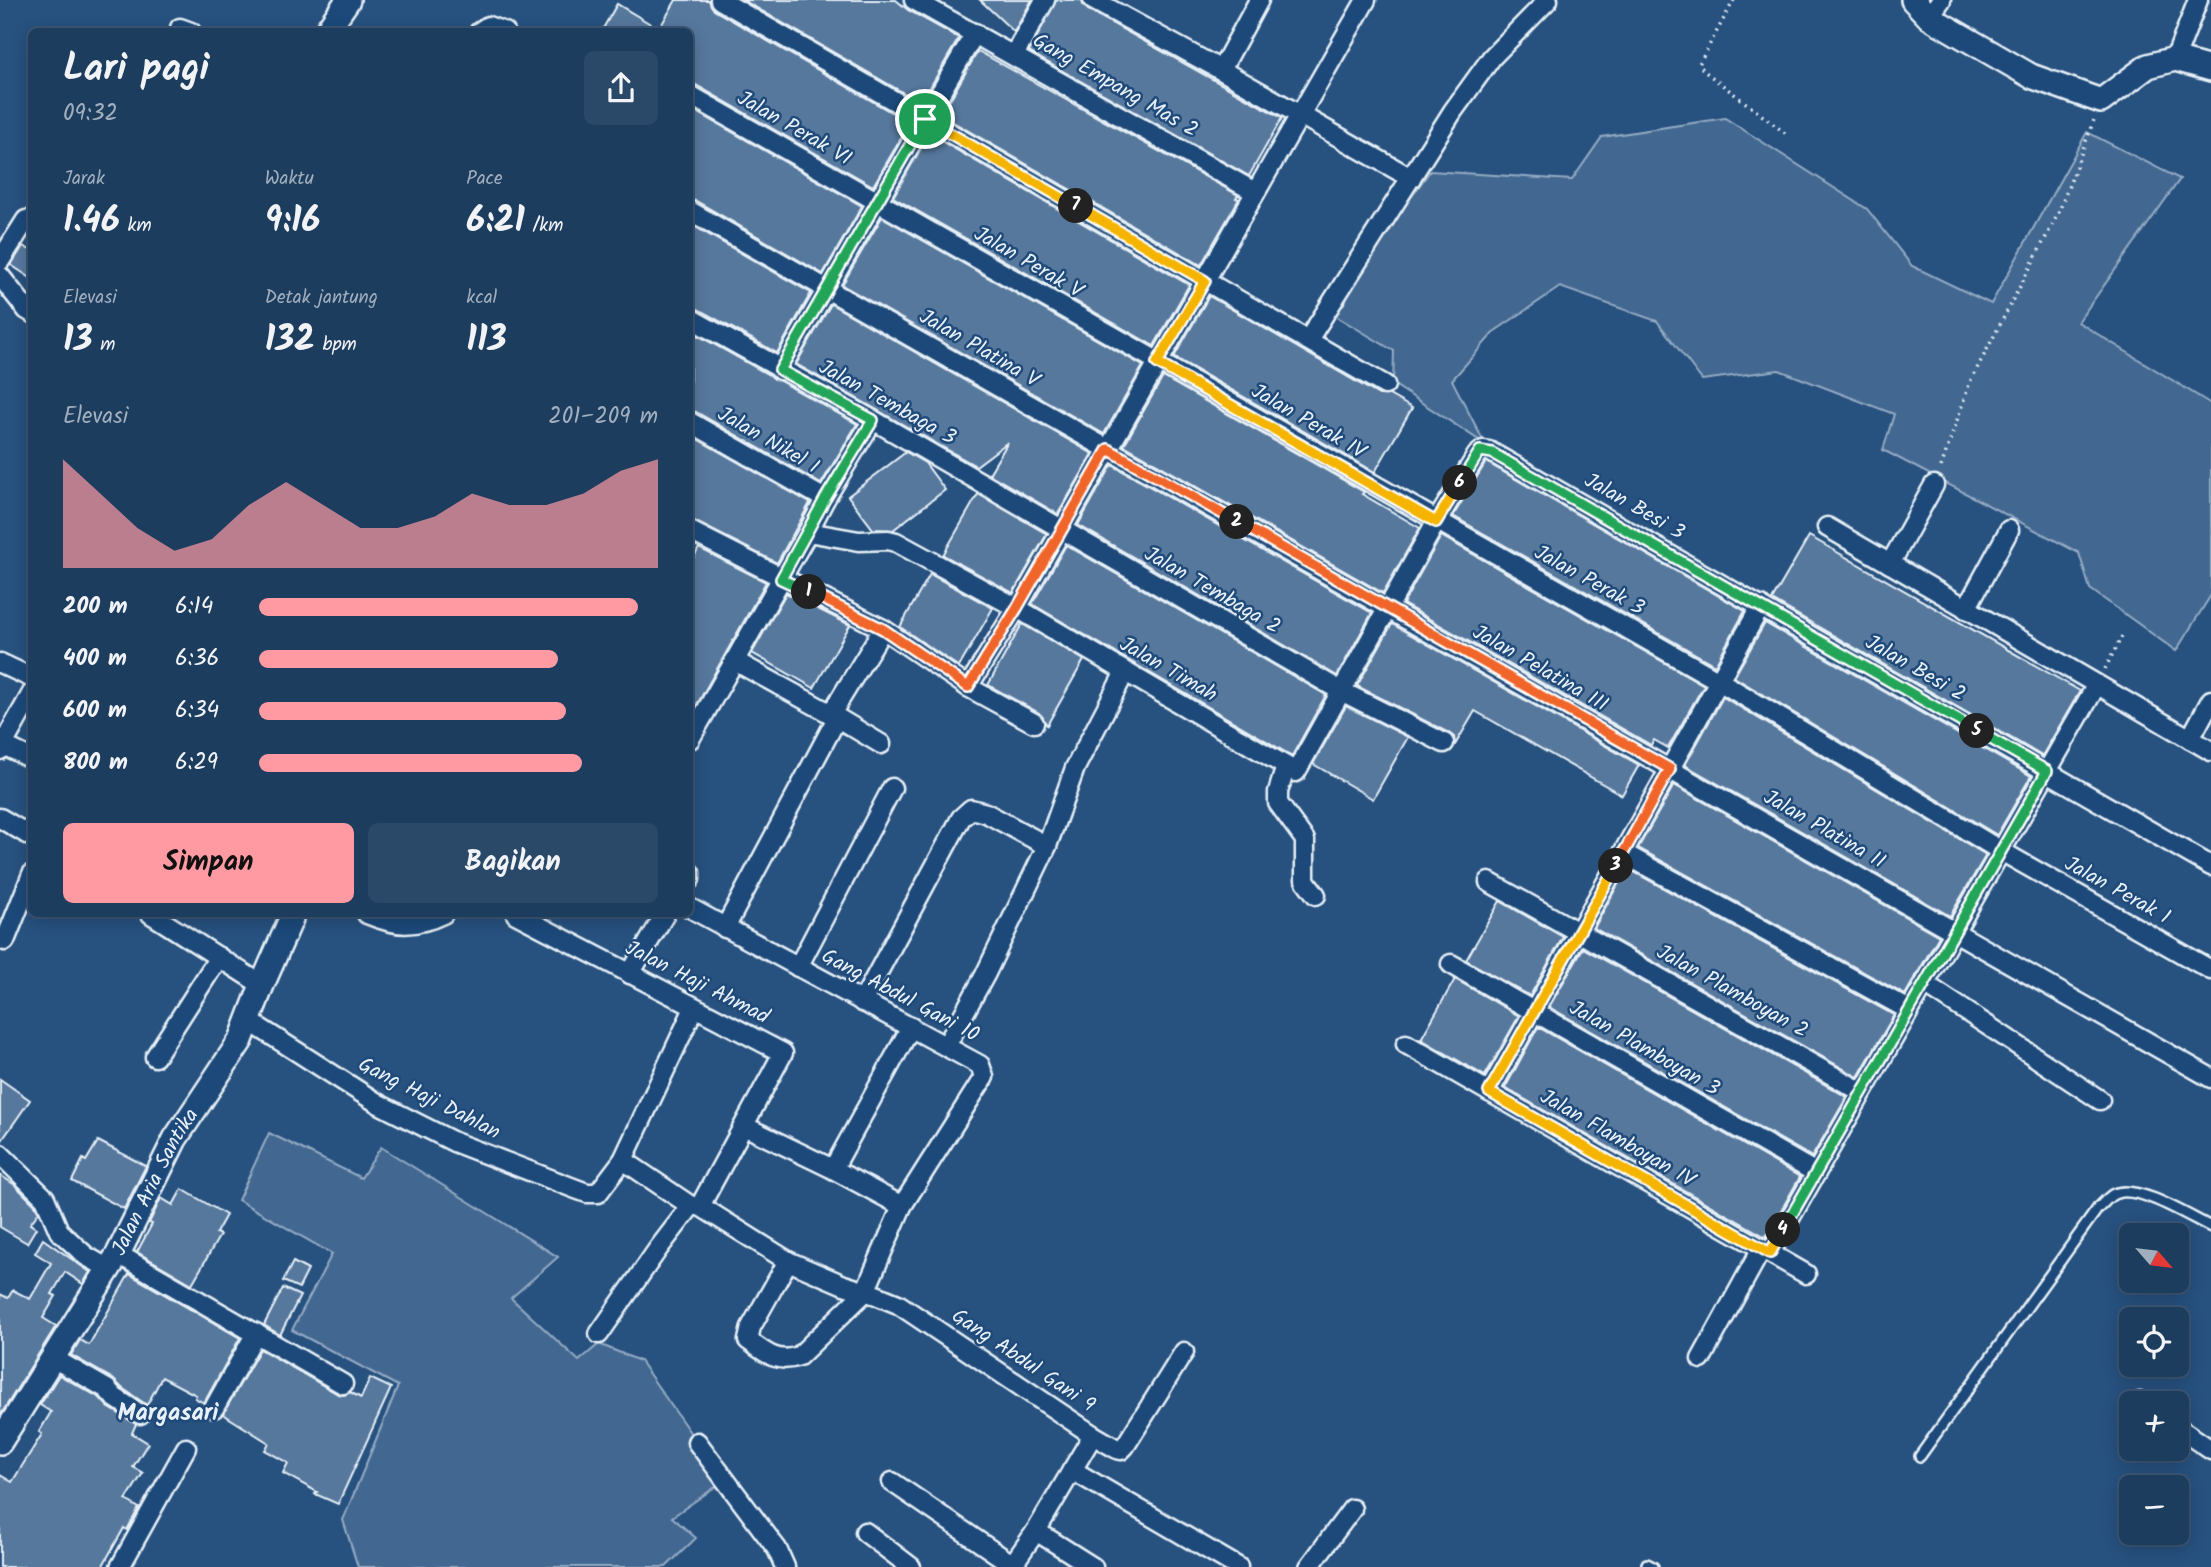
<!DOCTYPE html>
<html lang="id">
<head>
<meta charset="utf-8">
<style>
  body { margin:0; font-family:Kalam,sans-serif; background:#2a4868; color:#f1f3f6; height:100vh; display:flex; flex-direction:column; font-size:26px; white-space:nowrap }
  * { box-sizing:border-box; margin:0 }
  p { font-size:23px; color:#a0aebd }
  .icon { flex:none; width:38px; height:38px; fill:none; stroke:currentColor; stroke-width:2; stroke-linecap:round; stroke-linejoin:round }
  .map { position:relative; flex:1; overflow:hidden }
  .details { position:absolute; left:28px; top:28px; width:665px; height:889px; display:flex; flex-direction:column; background:#1d3d5f; border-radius:10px; box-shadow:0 4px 18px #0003,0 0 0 2px #3b5674 }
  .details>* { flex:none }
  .needle { width:46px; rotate:118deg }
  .controls { position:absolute; left:2119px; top:1223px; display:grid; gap:14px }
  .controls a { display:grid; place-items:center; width:70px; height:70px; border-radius:10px; background:#1d3d5f; box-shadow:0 4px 18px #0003,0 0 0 2px #3b5674; font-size:35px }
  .pin { position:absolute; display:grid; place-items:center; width:60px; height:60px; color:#fff; margin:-30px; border:4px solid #fff; border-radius:50%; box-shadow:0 2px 7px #0007 }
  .km { position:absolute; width:35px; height:35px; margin:-18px; border-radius:50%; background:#222; color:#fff; font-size:19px; line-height:35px; text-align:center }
  .round { display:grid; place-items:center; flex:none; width:74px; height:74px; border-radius:10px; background:#2a4868 }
  .head { display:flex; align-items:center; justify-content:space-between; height:119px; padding:0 35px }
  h1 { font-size:38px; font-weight:700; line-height:52px }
  .stats { display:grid; grid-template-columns:repeat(3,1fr); gap:10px; height:119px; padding:7px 35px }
  .stats div { display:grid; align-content:center }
  .stats b { font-size:35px; font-weight:700 }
  .stats small { font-size:19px; font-weight:400 }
  .stats p { font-size:19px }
  .chart { height:196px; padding:14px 35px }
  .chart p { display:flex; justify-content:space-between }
  .chart svg { width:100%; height:126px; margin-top:7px; fill:#ff9aa2; opacity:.7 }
  .primary-button { display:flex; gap:14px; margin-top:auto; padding:14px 35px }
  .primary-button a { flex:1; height:80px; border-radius:10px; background:#ff9aa2; color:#111; font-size:28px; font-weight:700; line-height:80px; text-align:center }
  .primary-button a+a { background:#2a4868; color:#f1f3f6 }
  ul { padding:0 35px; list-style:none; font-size:23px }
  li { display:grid; grid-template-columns:112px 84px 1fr; align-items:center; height:52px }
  li i { height:18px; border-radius:9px; background:#ff9aa2 }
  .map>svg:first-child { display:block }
  .green { fill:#436891; stroke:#96acc4; stroke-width:2 }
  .building { fill:#57789d; stroke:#e8f1f8; stroke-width:2 }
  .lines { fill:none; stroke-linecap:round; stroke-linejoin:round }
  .service-casing { stroke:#e8f1f8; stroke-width:14 }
  .minor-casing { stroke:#e8f1f8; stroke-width:23 }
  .tertiary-casing { stroke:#e8f1f8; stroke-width:28 }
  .path { stroke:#e8f1f8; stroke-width:3.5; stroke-dasharray:2 5; stroke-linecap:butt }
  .service { stroke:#1f4a7a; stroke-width:9 }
  .minor { stroke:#1f4a7a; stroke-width:18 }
  .tertiary { stroke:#1f4a7a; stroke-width:23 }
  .split-1-casing { stroke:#fff; stroke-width:14 }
  .split-2-casing { stroke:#fff; stroke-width:14 }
  .split-3-casing { stroke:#fff; stroke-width:14 }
  .split-4-casing { stroke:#fff; stroke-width:14 }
  .split-5-casing { stroke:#fff; stroke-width:14 }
  .split-6-casing { stroke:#fff; stroke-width:14 }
  .split-7-casing { stroke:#fff; stroke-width:14 }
  .split-8-casing { stroke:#fff; stroke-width:14 }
  .split-1 { stroke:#22a559; stroke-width:9 }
  .split-2 { stroke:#f0652b; stroke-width:9 }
  .split-3 { stroke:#f0652b; stroke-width:9 }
  .split-4 { stroke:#f5b400; stroke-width:9 }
  .split-5 { stroke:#22a559; stroke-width:9 }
  .split-6 { stroke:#22a559; stroke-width:9 }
  .split-7 { stroke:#f5b400; stroke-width:9 }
  .split-8 { stroke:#f5b400; stroke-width:9 }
  .labels { text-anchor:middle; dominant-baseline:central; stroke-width:5; stroke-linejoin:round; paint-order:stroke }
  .street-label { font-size:21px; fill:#e8f1f8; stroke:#1f4a7a }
  .quarter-label { font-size:24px; font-weight:bold; fill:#e8f1f8; stroke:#1f4a7a }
</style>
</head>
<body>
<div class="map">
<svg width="2211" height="1567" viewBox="0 0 2211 1567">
  <rect width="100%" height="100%" fill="#27517f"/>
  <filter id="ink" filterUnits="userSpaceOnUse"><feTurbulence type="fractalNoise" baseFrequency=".0143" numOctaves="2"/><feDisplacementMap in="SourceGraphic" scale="14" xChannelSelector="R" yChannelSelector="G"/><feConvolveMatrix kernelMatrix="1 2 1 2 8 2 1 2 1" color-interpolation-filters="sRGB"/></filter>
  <g filter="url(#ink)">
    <g class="green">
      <path d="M1725 118 1867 209 1912 266 1991 304 2087 132 2180 179 2078 322 2211 404V595L2176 651 2090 589 2079 553 1883 450 1894 414 1779 370 1702 380 1657 321 1560 287 1495 331 1452 380 1485 444 1393 384 1394 351 1329 312 1430 171 1572 180 1602 137Z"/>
      <path d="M269 1133 361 1178 381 1147 558 1257 511 1298 579 1361 599 1344 640 1361 724 1481 672 1517 696 1538 666 1567H358L343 1520 398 1386 292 1330 332 1254 238 1200Z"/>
    </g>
    <g class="building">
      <path d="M676 0H709L714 10 910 123 873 186 696 85 690 84V32H601L617 4 659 29Z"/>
      <path d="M743 0H896L908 10 959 38 921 103Z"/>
      <path d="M980 0H1032L1014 32Z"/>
      <path d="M1056 0H1082L1083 5 1088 10 1282 118 1249 176 1029 52Z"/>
      <path d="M978 51 1238 195 1236 198 1239 199 1201 265 941 115Z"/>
      <path d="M690 108 862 206 823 274 696 201 690 200Z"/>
      <path d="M929 134 1189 285 1154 346 893 197Z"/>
      <path d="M882 217 1143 366 1104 434 842 285Z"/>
      <path d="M690 224 811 293 777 353 696 308 690 307Z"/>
      <path d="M23 246 32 251V279L11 265Z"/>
      <path d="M1209 296 1379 395H1389L1412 408 1375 472 1174 357Z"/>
      <path d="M831 304 1093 454 1058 514 989 474 1008 442 976 466 796 364Z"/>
      <path d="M690 331 857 424 821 484 696 412 690 411Z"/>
      <path d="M1163 377 1364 492 1362 494 1420 528 1383 593 1124 445Z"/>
      <path d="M690 435 810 503 777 563 690 519Z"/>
      <path d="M906 452 925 463 945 490 893 530 873 529 848 496Z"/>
      <path d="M1486 462 1745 611 1715 665 1453 516Z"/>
      <path d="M1112 465 1372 613 1337 676 1078 525Z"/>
      <path d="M978 494 1047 534 1013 593 943 555Z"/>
      <path d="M1441 536 1704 685 1668 748 1654 740 1651 745 1403 604Z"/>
      <path d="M1809 536 2080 691 2042 756 1772 600Z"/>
      <path d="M1066 545 1326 695 1292 756 1032 604Z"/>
      <path d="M699 548 766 582 690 717V564Z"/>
      <path d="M930 574 993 608 959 667 900 627Z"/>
      <path d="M786 593 850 625 814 688 752 653Z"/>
      <path d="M1765 623 2031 776 1997 835 1734 677Z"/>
      <path d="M1022 624 1084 660 1047 725 1039 713 988 685Z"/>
      <path d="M1392 624 1639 765 1622 795 1475 711 1455 745 1454 737 1449 733 1357 686Z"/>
      <path d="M1723 697 1986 855 1950 916 1685 765Z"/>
      <path d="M1346 706 1408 737 1373 799 1313 764Z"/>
      <path d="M1674 785 1939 936 1905 995 1638 848Z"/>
      <path d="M1627 868 1894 1015 1858 1077 1594 928Z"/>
      <path d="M1500 901 1563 937 1530 996 1466 960Z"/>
      <path d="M1583 948 1847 1097 1812 1157 1549 1007Z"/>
      <path d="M1455 979 1519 1016 1485 1076 1421 1039Z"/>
      <path d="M1538 1027 1800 1177 1766 1237 1505 1088Z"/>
      <path d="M0 1079 30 1100 0 1143Z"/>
      <path d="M98 1141 146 1166 124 1209 72 1181 83 1159 86 1161Z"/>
      <path d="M0 1175 15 1185 35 1205 39 1212 30 1224 36 1228 27 1243 0 1227Z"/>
      <path d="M182 1189 226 1215 216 1233 220 1235 192 1284 137 1252 152 1224 149 1223 161 1198 173 1205Z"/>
      <path d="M43 1239 90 1272 83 1284 65 1272 52 1294 56 1296 43 1318 56 1326 0 1416V1294L8 1298 13 1290 30 1299 51 1263 35 1253Z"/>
      <path d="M293 1262 308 1270 299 1288 283 1281Z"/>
      <path d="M129 1274 240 1338 204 1403 195 1398 196 1395 162 1377 147 1405 122 1388 113 1379 71 1355 80 1340 89 1345Z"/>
      <path d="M283 1288 300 1296 280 1335 264 1325Z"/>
      <path d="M260 1349 338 1394 344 1395 350 1392 361 1398 370 1378 391 1388 338 1504 315 1494 317 1492 283 1473 288 1463 265 1450 269 1443 223 1414Z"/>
      <path d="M59 1375 100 1398 108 1407 136 1424 132 1433 148 1443 133 1467 143 1473 126 1500 139 1508 127 1530 124 1528 102 1567H0V1475L12 1482 42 1434 39 1432 51 1412 40 1405Z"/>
    </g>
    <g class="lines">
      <defs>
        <g id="service">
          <path d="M1920 1456 2098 1208C2103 1204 2109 1196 2114 1194 2137 1183 2190 1217 2211 1227"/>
          <path d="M1647 1564 1653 1567"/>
        </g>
        <g id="minor">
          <path d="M720 0 1385 385"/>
          <path d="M914 0 1255 192"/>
          <path d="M1093 0 1221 70 1411 178"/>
          <path d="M1929 17 1941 0"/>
          <path d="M180 28 191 32"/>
          <path d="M479 32 488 26 505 32"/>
          <path d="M1014 55 1045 0"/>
          <path d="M2175 59 2198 0"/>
          <path d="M1221 70 1259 0"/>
          <path d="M690 95 1719 681 2001 851 2211 970"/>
          <path d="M690 211 2211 1078"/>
          <path d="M0 261 26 220"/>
          <path d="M0 276 27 310 32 313"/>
          <path d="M690 318 873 420 1341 691 1444 743"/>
          <path d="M1308 340 1453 111 1492 57 1548 0"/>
          <path d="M780 370 975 33"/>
          <path d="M690 422 825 499"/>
          <path d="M1827 527 2211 751"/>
          <path d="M690 531 883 629 968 687 1034 723"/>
          <path d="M808 532 859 541 888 540 896 542 1017 608 1296 772 1436 522 1477 455 1483 450 1489 451 2211 866"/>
          <path d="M1890 564 1934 485"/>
          <path d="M1966 609 2009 530"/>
          <path d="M735 661 831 714 881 744"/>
          <path d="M0 663 32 678"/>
          <path d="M968 687 1017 608 1366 0"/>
          <path d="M831 714 883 629"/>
          <path d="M690 739 808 532 825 499 873 420"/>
          <path d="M2190 739 2211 700"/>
          <path d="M3 745 32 759"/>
          <path d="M0 750 32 693"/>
          <path d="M1286 766 1278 792V803L1305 840V880L1316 895"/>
          <path d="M0 818 32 837"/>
          <path d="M1623 853 1909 1010"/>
          <path d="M690 873V879"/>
          <path d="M1489 882 1862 1092"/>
          <path d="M690 908 980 1065 984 1077 902 1206 865 1292 799 1356C778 1364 765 1353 748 1340L751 1327 788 1261"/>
          <path d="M151 914 262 985"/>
          <path d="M367 914C396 926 414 928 443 914"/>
          <path d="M516 914 783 1053 700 1206"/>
          <path d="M725 928 837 718"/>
          <path d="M5 941 32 874"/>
          <path d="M1451 964 1816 1173"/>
          <path d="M798 967 892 788"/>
          <path d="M630 974 665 914"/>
          <path d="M1925 984 2100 1100"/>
          <path d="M862 1002 961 818 971 809 986 813 1047 846"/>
          <path d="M249 1021 379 1104 454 1142 576 1189 587 1193H598L623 1160"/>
          <path d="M1406 1044 1806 1274"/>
          <path d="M946 1046 985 975 1047 846 1075 768 1125 672"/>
          <path d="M155 1057 219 957"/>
          <path d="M1489 1092 1761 606"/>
          <path d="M744 1126 833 1169 902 1206"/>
          <path d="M0 1154 45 1198 59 1231 86 1256 109 1269"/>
          <path d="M833 1169 911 1027"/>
          <path d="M691 1206 623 1160 694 1008"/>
          <path d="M1770 1253 2096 686"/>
          <path d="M118 1254 343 1384"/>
          <path d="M599 1334 658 1249 691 1206H700L788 1261 844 1285 876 1295 898 1304 1093 1435 1036 1531 1011 1567"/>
          <path d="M53 1358 107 1389 114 1397 140 1414"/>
          <path d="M1701 1359 1762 1248"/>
          <path d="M2140 1402 2142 1404"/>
          <path d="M214 1408 256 1333"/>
          <path d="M2177 1427 2211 1450"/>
          <path d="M1093 1435 1117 1449 1121 1450 1125 1446 1184 1352"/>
          <path d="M697 1442 777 1549 785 1567"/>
          <path d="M1072 1470 1238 1567"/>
          <path d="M892 1482 1013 1565"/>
          <path d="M1036 1531 1093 1567"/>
          <path d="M865 1532 911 1567"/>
          <path d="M120 1567 186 1448"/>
          <path d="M1309 1567 1352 1509"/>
        </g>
        <g id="tertiary">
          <path d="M1913 0 1929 17 2031 76 2101 101 2148 66 2175 59 2211 69"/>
          <path d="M326 32 348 0"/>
          <path id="s1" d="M0 1442 118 1254 175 1139 241 1040 262 985 291 919V914"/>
        </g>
      </defs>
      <use href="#service" class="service-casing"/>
      <use href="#minor" class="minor-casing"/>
      <use href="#tertiary" class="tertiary-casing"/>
      <g class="path">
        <path d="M1734 0 1699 64 1704 71 1789 136"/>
        <path d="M1941 467 1970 382 2058 214 2094 120"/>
        <path d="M2105 669 2123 634"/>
      </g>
      <use href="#service" class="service"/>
      <use href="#minor" class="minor"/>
      <use href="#tertiary" class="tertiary"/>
    </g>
  </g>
  <g class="lines" filter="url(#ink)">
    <defs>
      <path id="split-1" d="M809 592 781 579 825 499 873 420 780 370 925 119"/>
      <path id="split-2" d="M809 592 883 629 968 687 1017 608 1108 449 1237 522"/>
      <path id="split-3" d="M1237 522 1670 769 1616 866"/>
      <path id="split-4" d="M1616 866 1489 1092 1770 1253 1783 1230"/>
      <path id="split-5" d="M1783 1230 2047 771 1977 731"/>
      <path id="split-6" d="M1460 483 1480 451 1492 453 1977 731"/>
      <path id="split-7" d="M1076 206 1205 281 1157 363 1436 522 1460 483"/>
      <path id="split-8" d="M925 119 1076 206"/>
    </defs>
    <use href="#split-1" class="split-1-casing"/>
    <use href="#split-2" class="split-2-casing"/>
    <use href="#split-3" class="split-3-casing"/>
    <use href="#split-4" class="split-4-casing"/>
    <use href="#split-5" class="split-5-casing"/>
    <use href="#split-6" class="split-6-casing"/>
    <use href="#split-7" class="split-7-casing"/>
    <use href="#split-8" class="split-8-casing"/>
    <use href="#split-1" class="split-1"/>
    <use href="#split-2" class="split-2"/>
    <use href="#split-3" class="split-3"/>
    <use href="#split-4" class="split-4"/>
    <use href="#split-5" class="split-5"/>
    <use href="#split-6" class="split-6"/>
    <use href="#split-7" class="split-7"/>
    <use href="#split-8" class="split-8"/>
  </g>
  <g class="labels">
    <g class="street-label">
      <text transform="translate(1115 86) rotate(30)">Gang Empang Mas 2</text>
      <text transform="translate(794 129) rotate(30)">Jalan Perak VI</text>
      <text transform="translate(1028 263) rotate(30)">Jalan Perak V</text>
      <text transform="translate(979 349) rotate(30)">Jalan Platina V</text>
      <text transform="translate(887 403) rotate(29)">Jalan Tembaga 3</text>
      <text transform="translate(1308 422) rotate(30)">Jalan Perak IV</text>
      <text transform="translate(768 441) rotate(30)">Jalan Nikel I</text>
      <text transform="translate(1634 507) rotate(30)">Jalan Besi 3</text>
      <text transform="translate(1589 581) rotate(29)">Jalan Perak 3</text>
      <text transform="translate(1212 591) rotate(30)">Jalan Tembaga 2</text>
      <text transform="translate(1540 669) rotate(30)">Jalan Pelatina III</text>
      <text transform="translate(1915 669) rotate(30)">Jalan Besi 2</text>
      <text transform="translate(1168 670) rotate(30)">Jalan Timah</text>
      <text transform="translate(1824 830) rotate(30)">Jalan Platina II</text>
      <text transform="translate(2117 891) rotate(29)">Jalan Perak 1</text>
      <text transform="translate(697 983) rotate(27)">Jalan Haji Ahmad</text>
      <text transform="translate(1732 992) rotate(29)">Jalan Plamboyan 2</text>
      <text transform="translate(900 996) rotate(28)">Gang Abdul Gani 10</text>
      <text transform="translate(1644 1049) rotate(30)">Jalan Plamboyan 3</text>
      <text transform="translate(429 1099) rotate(27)">Gang Haji Dahlan</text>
      <text transform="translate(1617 1139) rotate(30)">Jalan Flamboyan IV</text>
      <text stroke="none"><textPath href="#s1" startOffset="303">Jalan Aria Santika</textPath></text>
      <text transform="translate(1023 1361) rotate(34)">Gang Abdul Gani 9</text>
    </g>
    <g class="quarter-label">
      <text x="168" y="1413">Margasari</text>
    </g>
  </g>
</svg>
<div class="controls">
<a><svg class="needle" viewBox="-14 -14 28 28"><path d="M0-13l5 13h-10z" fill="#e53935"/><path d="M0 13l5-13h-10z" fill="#a0aebd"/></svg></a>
<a><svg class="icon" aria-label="locate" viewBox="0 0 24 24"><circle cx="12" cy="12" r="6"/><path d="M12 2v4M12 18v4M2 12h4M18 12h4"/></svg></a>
<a>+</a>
<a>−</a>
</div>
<div class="pin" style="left:925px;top:119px;background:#1e9e55"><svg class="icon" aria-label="arrive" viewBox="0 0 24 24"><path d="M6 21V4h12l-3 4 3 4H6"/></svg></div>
<b class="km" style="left:809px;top:592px">1</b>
<b class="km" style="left:1237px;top:522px">2</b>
<b class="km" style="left:1616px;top:866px">3</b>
<b class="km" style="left:1783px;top:1230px">4</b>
<b class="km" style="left:1977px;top:731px">5</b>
<b class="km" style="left:1460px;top:483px">6</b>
<b class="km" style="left:1076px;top:206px">7</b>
<section class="details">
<div class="head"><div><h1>Lari pagi</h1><p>09:32</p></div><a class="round"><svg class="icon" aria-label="share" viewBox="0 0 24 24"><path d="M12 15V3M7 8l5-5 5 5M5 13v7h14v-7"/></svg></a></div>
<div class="stats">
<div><p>Jarak</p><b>1.46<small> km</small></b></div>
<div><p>Waktu</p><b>9:16</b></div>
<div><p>Pace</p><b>6:21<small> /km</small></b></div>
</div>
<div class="stats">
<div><p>Elevasi</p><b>13<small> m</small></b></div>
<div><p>Detak jantung</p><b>132<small> bpm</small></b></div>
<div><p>kcal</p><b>113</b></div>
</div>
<div class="chart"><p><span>Elevasi</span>201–209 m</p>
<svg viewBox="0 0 160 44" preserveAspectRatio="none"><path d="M0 44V6L10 18L20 30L30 38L40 34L50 22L60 14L70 22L80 30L90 30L100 26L110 18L120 22L130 22L140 18L150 10L160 6V44z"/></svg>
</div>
<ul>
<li><b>200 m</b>6:14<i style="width:95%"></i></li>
<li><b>400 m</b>6:36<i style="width:75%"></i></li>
<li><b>600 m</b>6:34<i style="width:77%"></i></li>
<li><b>800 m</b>6:29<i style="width:81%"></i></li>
</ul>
<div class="primary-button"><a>Simpan</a><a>Bagikan</a></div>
</section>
</div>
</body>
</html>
